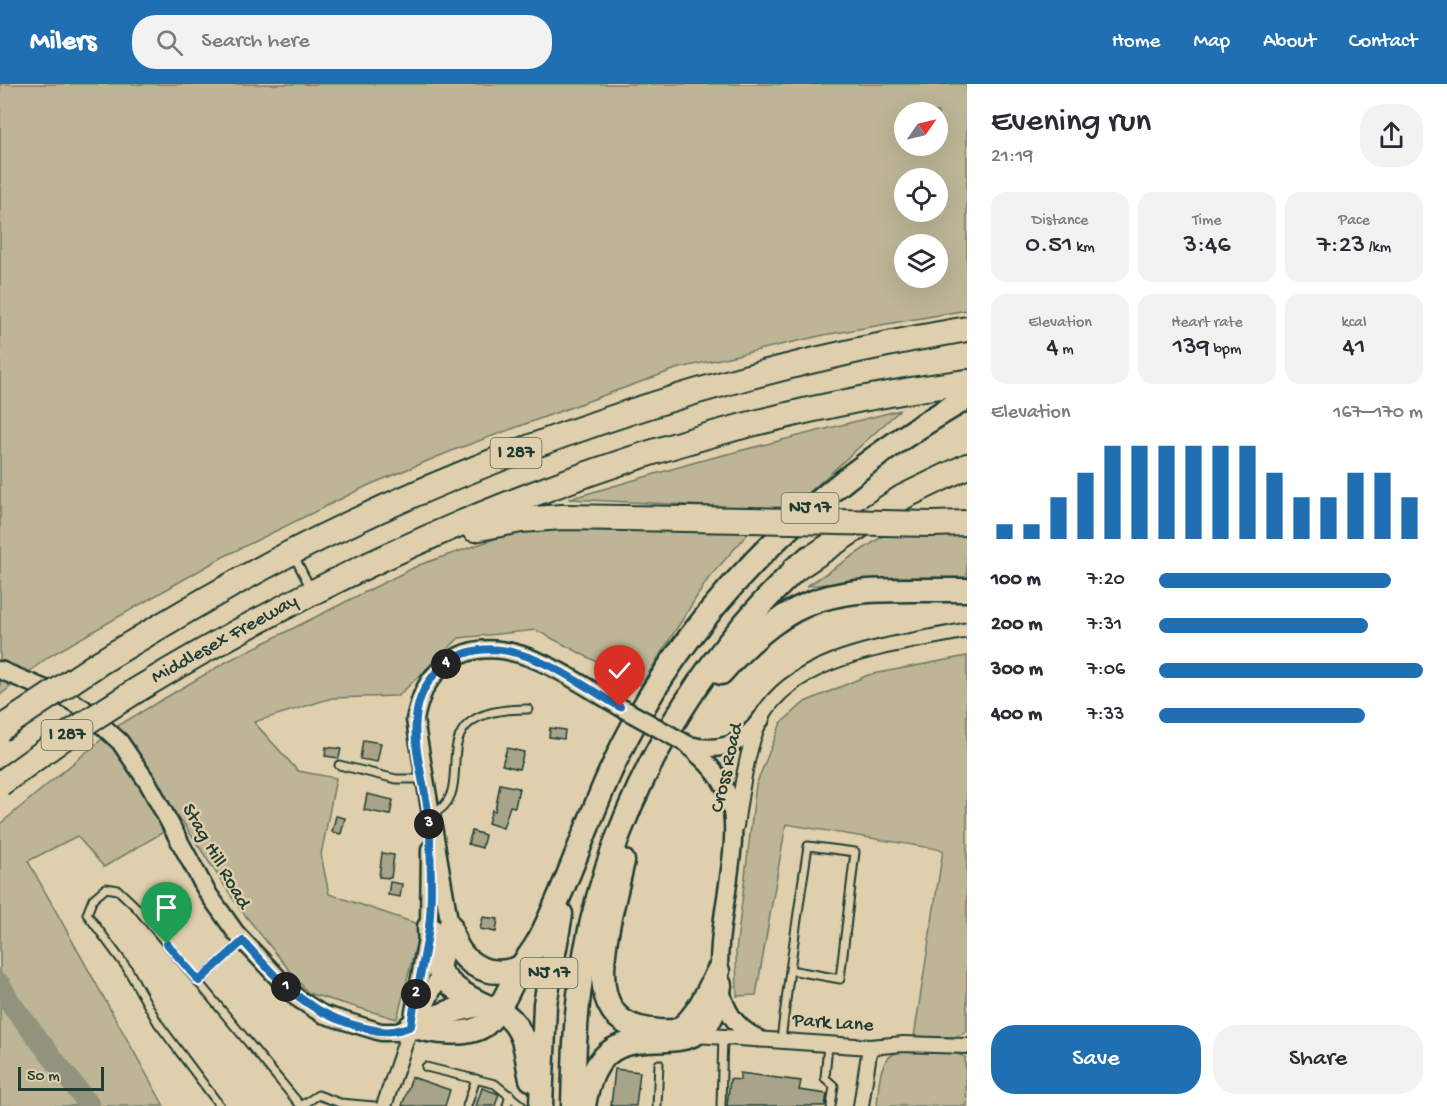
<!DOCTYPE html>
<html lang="en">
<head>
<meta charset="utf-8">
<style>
  body { margin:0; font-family:"Gochi Hand",sans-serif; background:#f2f2f3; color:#2b2b33; height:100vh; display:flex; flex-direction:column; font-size:22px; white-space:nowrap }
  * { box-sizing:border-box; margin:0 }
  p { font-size:20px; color:#7c7c81 }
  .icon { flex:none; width:33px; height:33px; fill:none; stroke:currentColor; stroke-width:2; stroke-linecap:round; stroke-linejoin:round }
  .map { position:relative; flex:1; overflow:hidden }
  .side { display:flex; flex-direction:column; background:#fff; width:480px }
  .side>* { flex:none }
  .needle { width:39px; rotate:56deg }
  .buttons { position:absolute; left:894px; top:18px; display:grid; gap:12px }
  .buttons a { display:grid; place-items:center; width:54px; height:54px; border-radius:50%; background:#fff; box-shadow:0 6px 24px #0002; font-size:30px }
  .scale { position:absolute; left:18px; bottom:15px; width:86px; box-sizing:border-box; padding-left:6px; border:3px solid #1f3d34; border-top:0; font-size:16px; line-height:21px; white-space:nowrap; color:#1f3d34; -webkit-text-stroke:4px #e0cfac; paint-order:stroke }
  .pin { position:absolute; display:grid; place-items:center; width:51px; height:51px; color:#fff; margin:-62px -26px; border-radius:50% 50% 50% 0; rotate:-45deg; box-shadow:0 0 6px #0007 }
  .pin .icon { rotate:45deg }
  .km { position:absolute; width:30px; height:30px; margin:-15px; border-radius:50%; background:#222; color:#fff; font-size:16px; line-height:30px; text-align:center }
  .round { display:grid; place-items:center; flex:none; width:63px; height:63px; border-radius:24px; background:#f2f2f3 }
  .head { display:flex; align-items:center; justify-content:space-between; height:102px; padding:0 24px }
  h1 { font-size:33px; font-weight:600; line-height:45px }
  .stats { display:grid; grid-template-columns:repeat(3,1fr); gap:9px; height:102px; padding:6px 24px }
  .stats div { display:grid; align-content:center; border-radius:15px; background:#f2f2f3; text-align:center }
  .stats b { font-size:26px; font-weight:600 }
  .stats small { font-size:16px; font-weight:400 }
  .stats p { font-size:16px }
  .chart { height:168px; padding:12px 24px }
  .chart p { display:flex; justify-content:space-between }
  .chart svg { width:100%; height:108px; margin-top:6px; stroke:#1f6fb2; stroke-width:6 }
  .button { display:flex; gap:12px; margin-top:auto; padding:12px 24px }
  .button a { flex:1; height:69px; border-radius:24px; background:#1f6fb2; color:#fff; font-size:24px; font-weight:600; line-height:69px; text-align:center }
  .button a+a { background:#f2f2f3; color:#2b2b33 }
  ul { padding:0 24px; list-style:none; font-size:20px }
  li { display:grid; grid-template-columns:96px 72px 1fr; align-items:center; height:45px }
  li i { height:15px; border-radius:8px; background:#1f6fb2 }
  header { display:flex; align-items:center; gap:36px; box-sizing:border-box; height:84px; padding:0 30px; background:#1f6fb2; color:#fff }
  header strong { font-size:28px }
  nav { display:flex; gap:33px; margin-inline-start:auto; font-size:21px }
  .search { width:420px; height:54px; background:#f2f2f3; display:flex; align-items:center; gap:15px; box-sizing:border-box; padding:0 21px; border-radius:24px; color:#7c7c81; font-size:22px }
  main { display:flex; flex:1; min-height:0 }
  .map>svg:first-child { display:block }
  .green { fill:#bdb596; stroke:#6e7965; stroke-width:1.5; fill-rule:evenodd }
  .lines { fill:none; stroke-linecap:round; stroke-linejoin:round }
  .river { stroke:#91937b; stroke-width:21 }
  .building { fill:#a7a489; stroke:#1f3d34; stroke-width:1.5 }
  .service-casing { stroke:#1f3d34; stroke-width:11 }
  .minor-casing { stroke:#1f3d34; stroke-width:18 }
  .tertiary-casing { stroke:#1f3d34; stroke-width:21 }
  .trunk-casing { stroke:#1f3d34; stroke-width:27 }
  .motorway-casing { stroke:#1f3d34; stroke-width:28 }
  .service { stroke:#e0cfac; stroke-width:7 }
  .minor { stroke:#e0cfac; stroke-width:14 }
  .tertiary { stroke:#e0cfac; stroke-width:16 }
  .trunk { stroke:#e0cfac; stroke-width:22 }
  .motorway { stroke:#e0cfac; stroke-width:24 }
  .tertiary-bridge-casing { stroke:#1f3d34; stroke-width:21; stroke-linecap:butt }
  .motorway-bridge-casing { stroke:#1f3d34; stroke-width:28; stroke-linecap:butt }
  .tertiary-bridge { stroke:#e0cfac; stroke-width:16 }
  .motorway-bridge { stroke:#e0cfac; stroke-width:24 }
  .route-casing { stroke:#fff; stroke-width:12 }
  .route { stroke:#1f6fb2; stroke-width:8 }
  .labels { text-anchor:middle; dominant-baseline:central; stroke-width:5; stroke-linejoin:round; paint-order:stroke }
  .shield { fill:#e0cfac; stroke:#596958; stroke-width:1.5 }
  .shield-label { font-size:18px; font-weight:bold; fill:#1f3d34 }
  .street-label { font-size:20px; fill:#1f3d34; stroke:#e0cfac }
</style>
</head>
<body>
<header>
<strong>Milers</strong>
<div class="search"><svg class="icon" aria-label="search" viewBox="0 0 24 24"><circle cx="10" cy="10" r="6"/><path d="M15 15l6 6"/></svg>Search here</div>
<nav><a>Home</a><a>Map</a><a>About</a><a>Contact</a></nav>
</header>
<main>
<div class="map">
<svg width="967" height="1022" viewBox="0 0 967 1022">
  <rect width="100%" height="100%" fill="#e0cfac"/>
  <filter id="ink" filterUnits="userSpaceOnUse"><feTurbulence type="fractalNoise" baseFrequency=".0167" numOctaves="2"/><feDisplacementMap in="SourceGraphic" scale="12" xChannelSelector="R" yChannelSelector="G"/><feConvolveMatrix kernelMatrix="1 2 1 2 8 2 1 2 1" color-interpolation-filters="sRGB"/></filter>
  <g filter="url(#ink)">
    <g class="green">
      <path d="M0 0H967V226L824 251 676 285 454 366 369 401 223 473 48 573 0 611ZM904 28H938V62H904ZM904 94H938V128H904ZM904 160H938V194H904Z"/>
      <path d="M900 326 790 426 569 415 696 378Z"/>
      <path d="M576 440 751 446 708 495 641 601 536 546 459 554 398 612 332 614 254 638 298 687 336 694 321 771 329 810 421 841 397 935 308 909 240 825 182 737 104 783 77 752 28 777 164 1022H0V740L119 641 226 578 419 481 515 448Z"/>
      <path d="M967 449V495L900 493 807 502 886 450Z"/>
      <path d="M967 572V948L954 953H914L943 766 786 740 756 911 737 912 736 867 756 701 781 639 805 618 868 591Z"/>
      <path d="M899 968 955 969 965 973 967 1022H877C879 1004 877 973 899 968Z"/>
    </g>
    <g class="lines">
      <path class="river" d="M0 900 12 921 90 1022"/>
    </g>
    <g class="building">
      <path d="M550 644 565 646 564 655 549 653Z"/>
      <path d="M363 656 381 659 377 678 360 675Z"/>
      <path d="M326 663 341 665 339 674 325 672Z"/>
      <path d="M507 664 524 668 519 685 502 681Z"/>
      <path d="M500 700 519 704 515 723 510 722 503 744 488 739 492 726 495 727Z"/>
      <path d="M367 710 393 716 390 731 364 726Z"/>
      <path d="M336 732 345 734 341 750 332 748Z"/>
      <path d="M472 747 485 751 482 764 468 760Z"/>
      <path d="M382 769 394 771 391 794 379 793Z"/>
      <path d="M390 798 402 800 400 813 388 811Z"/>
      <path d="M483 833 498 835 496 848 480 845Z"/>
      <path d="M615 985 640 988 636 1022H611Z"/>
      <path d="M740 989 801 997 799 1006 827 1010 825 1022H727L730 995 740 996Z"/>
      <path d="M412 993 450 1006 445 1022H402Z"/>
      <path d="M482 1004 499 1010 495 1022H476Z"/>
    </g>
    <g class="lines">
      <defs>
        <g id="service">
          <path d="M294 472 311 505"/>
          <path d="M339 681 396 695H423"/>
          <path d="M432 730C485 707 410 624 528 625"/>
          <path d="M199 897 243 857"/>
          <path d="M781 956C789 891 798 826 808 762L855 768 840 895 790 886"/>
          <path d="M828 960 825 994 834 1002 831 1022"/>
          <path d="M426 983 495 1000 522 1022"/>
          <path d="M220 1022 158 939 127 884 87 830 93 815 106 804 118 806 136 823 301 1022 318 1011 340 1019 374 1022"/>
          <path d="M467 1022 476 995"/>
          <path d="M507 1022 510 1011"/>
          <path d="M657 1022 659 980"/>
          <path d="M721 1022 723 952"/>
        </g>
        <g id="minor">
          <path d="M736 742C740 712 748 660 761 634 797 568 901 561 967 546"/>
          <path d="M696 951 870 963 903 960 967 962"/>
          <path d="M384 1022 411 942"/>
          <path d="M861 1022 870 963"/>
        </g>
        <g id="tertiary">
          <path d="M0 586 62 612 83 624 120 658 148 699 207 808 236 849 297 914 322 930 381 948H398L411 942 425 922 440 890 450 842 415 636C420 612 426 596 445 581 498 537 572 596 620 623"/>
          <path d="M685 659C702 674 720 689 728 711 753 778 676 918 758 954"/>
          <path d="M689 661C719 669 743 661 761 635"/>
          <path d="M412 939 429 843 430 765"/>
        </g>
        <g id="trunk">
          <path d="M721 589C805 494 850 507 967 506"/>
          <path d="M623 777C615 814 599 866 604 903 609 936 630 945 659 947 667 947 674 949 681 944 698 931 709 905 718 887"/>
          <path d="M450 842C457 878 486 897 521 883"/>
          <path d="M429 843C430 884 444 902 482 920 494 926 505 927 514 939 527 955 526 976 531 995"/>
          <path d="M413 941 449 928 482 920"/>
          <path d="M411 942C431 948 469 954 486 940 500 928 508 906 517 890 523 878 533 868 539 856 566 804 584 747 608 693 679 530 815 401 967 314"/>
          <path d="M541 1022 545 920 561 830"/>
          <path d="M573 1022C574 980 575 937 581 895 604 734 689 582 809 473"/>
          <path d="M584 1022C603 899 708 1011 720 901"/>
        </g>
        <g id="motorway">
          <path d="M931 440 967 439"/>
          <path d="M474 445 521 436 562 433 748 436"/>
          <path d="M795 485 903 413 967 382"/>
          <path d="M99 579C173 534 247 490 324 452 527 353 744 283 967 245"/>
          <path d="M137 606C390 453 672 336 967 298"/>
        </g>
      </defs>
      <use href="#service" class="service-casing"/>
      <use href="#minor" class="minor-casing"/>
      <use href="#tertiary" class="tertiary-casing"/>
      <use href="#trunk" class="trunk-casing"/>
      <use href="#motorway" class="motorway-casing"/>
      <use href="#service" class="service"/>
      <use href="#minor" class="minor"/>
      <use href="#tertiary" class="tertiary"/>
      <use href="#trunk" class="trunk"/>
      <use href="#motorway" class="motorway"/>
      <defs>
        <path id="tertiary-bridge" d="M620 623 685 659"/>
        <g id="motorway-bridge">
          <path d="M748 436 931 440"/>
          <path d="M0 645 99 579"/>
          <path d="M0 700 73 647 137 606"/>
        </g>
      </defs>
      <use href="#tertiary-bridge" class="tertiary-bridge-casing"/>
      <use href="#motorway-bridge" class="motorway-bridge-casing"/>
      <use href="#tertiary-bridge" class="tertiary-bridge"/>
      <use href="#motorway-bridge" class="motorway-bridge"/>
    </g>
  </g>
  <g class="lines" filter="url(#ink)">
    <defs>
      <path id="route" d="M167 860 199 897 243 857C280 898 306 929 361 943 380 948 393 950 411 942 415 909 425 876 429 843 433 811 430 779 430 747 429 710 412 671 416 634 418 613 427 596 442 583 498 536 569 594 620 623"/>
    </defs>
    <use href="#route" class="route-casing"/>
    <use href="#route" class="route"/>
  </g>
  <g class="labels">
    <g class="shield">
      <rect x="490.5" y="354" width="51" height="30" rx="4.5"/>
      <rect x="781.5" y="409" width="57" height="30" rx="4.5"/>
      <rect x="41.5" y="636" width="51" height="30" rx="4.5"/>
      <rect x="520.5" y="874" width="57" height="30" rx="4.5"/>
    </g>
    <g class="shield-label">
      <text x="516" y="369">I 287</text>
      <text x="810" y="424">NJ 17</text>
      <text x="67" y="651">I 287</text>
      <text x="549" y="889">NJ 17</text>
    </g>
    <g class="street-label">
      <text transform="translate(225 556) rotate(-29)">Middlesex Freeway</text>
      <text transform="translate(728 684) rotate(-77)">Cross Road</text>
      <text transform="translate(215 773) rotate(60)">Stag Hill Road</text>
      <text transform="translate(833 940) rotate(4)">Park Lane</text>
    </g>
  </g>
</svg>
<div class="buttons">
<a><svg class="needle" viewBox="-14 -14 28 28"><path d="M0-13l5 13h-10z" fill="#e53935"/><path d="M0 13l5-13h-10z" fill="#7c7c81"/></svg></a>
<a><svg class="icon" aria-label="locate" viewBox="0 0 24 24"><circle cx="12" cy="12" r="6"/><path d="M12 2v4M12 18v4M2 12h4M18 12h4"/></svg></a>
<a><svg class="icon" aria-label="layers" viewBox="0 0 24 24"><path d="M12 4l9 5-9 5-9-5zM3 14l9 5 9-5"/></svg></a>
</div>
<div class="scale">50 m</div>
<div class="pin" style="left:167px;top:860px;background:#1e9e55"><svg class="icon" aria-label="arrive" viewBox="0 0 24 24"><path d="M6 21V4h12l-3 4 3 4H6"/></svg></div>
<div class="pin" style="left:620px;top:623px;background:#d93025"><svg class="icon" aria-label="check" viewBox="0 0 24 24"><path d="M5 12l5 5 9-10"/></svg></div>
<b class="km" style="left:286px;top:903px">1</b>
<b class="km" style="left:416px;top:910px">2</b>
<b class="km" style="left:429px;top:740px">3</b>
<b class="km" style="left:446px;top:580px">4</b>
</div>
<section class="side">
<div class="head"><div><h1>Evening run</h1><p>21:19</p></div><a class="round"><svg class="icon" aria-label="share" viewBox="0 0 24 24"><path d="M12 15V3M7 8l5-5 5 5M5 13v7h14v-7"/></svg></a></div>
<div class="stats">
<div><p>Distance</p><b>0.51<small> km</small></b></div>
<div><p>Time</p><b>3:46</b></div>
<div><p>Pace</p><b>7:23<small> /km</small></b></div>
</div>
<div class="stats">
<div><p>Elevation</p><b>4<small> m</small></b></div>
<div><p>Heart rate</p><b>139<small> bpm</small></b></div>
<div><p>kcal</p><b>41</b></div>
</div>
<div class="chart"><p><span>Elevation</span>167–170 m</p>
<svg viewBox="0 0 160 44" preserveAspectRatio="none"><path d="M5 44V38M15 44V38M25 44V27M35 44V17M45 44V6M55 44V6M65 44V6M75 44V6M85 44V6M95 44V6M105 44V17M115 44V27M125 44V27M135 44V17M145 44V17M155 44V27"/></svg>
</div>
<ul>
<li><b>100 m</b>7:20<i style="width:88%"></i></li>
<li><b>200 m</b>7:31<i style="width:79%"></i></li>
<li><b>300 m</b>7:06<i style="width:100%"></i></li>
<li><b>400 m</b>7:33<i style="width:78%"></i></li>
</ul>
<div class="button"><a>Save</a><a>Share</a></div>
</section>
</main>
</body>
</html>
